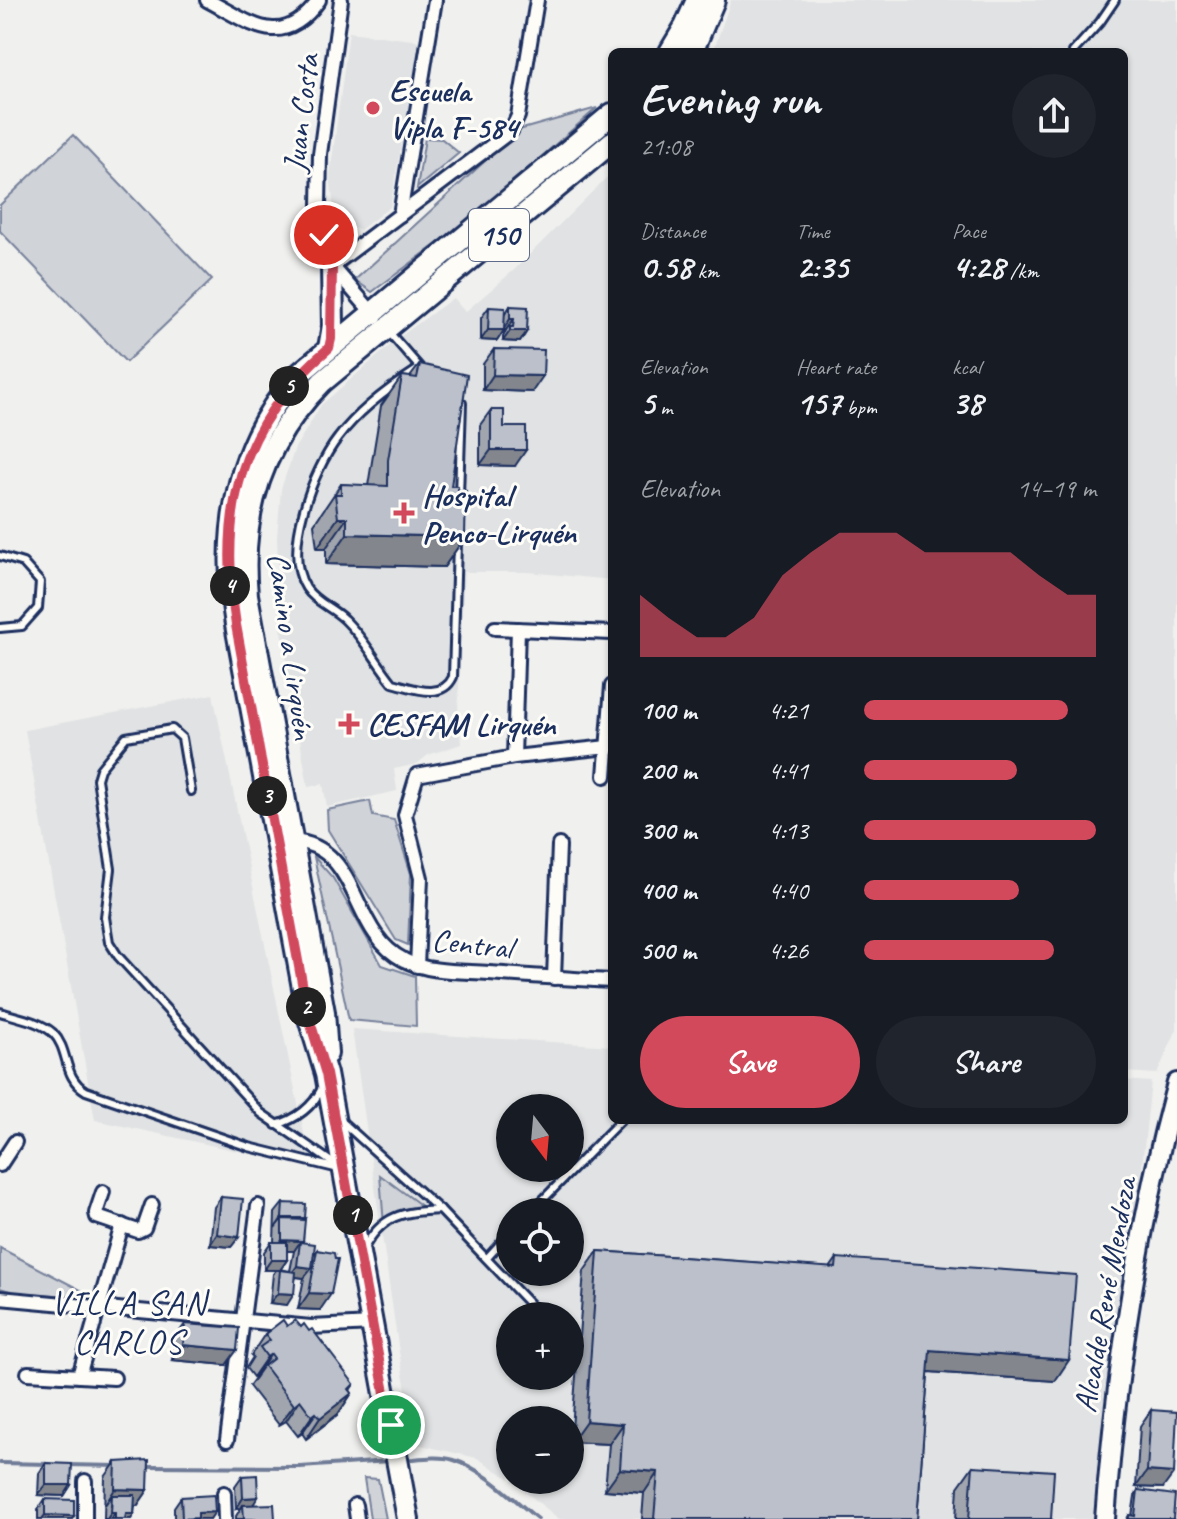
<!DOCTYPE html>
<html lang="en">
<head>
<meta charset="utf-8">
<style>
  body { margin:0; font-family:Caveat,sans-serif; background:#20242c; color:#f1f3f6; height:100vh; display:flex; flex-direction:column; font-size:30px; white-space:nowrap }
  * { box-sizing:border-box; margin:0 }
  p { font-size:26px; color:#9ea1a6 }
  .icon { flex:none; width:44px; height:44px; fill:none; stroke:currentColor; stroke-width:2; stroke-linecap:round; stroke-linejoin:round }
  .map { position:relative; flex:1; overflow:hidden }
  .panel { position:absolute; left:608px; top:48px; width:520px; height:1076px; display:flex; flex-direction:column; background:#171b24; border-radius:12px; box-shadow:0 2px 6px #0004 }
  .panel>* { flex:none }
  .needle { width:52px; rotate:164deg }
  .fabs { position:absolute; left:496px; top:1094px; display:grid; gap:16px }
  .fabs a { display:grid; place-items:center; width:88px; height:88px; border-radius:50%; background:#171b24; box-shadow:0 2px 6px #0004; font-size:40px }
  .pin { position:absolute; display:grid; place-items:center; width:68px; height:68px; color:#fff; margin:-34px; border:4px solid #fff; border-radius:50%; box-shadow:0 2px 8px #0007 }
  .km { position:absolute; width:40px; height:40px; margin:-20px; border-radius:50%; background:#222; color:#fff; font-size:22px; line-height:40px; text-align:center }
  .round { display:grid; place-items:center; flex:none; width:84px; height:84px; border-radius:42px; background:#20242c }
  .headline { display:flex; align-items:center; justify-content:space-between; height:136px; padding:0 32px }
  h1 { font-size:44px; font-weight:600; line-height:60px }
  .figures { display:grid; grid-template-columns:repeat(3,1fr); gap:12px; height:136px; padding:8px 32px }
  .figures div { display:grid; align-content:center }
  .figures b { font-size:34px; font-weight:600 }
  .figures small { font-size:22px; font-weight:400 }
  .figures p { font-size:22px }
  .chart { height:224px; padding:16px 32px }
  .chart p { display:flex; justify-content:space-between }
  .chart svg { width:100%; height:144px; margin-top:8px; fill:#d1495b; opacity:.7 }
  .button { display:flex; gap:16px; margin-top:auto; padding:16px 32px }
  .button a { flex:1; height:92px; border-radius:48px; background:#d1495b; color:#fff; font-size:32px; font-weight:600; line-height:92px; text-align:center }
  .button a+a { background:#20242c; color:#f1f3f6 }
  ul { padding:0 32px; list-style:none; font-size:26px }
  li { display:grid; grid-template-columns:128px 96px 1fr; align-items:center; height:60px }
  li i { height:20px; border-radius:10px; background:#d1495b }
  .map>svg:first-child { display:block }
  .built { fill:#e0e2e3; fill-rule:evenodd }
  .green { fill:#d0d3d8; stroke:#76819b; stroke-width:2 }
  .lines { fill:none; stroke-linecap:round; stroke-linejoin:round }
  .stream { stroke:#6f7b97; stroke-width:4 }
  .lane-casing { stroke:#1b2f5e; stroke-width:12 }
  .street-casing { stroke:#1b2f5e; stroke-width:18 }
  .secondary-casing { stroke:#1b2f5e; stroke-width:24 }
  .primary-casing { stroke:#1b2f5e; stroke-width:26 }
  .lane { stroke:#fdfcf7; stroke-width:6 }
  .street { stroke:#fdfcf7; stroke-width:12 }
  .secondary { stroke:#fdfcf7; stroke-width:18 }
  .primary { stroke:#fdfcf7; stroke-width:20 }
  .wall { fill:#a1a5ae; stroke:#1b2f5e; stroke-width:2; fill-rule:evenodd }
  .shaded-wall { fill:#83868d; stroke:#1b2f5e; stroke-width:2 }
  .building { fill:#bbc0ca; stroke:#1b2f5e; stroke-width:2 }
  .route-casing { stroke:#fff; stroke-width:16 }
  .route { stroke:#d1495b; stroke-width:10 }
  .poi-dot { fill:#d1495b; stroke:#fdfcf7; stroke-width:3 }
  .labels { text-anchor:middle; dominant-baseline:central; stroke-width:6; stroke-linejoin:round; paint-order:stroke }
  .shield { fill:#fdfcf7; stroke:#5f6c8c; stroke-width:2 }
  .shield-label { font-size:30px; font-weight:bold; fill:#1b2f5e }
  .poi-label { font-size:32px; font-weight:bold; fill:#1b2f5e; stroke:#fdfcf7; text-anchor:start }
  .street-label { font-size:32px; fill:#1b2f5e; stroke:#fdfcf7 }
  .neighbourhood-label { font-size:34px; letter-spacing:2px; fill:#1b2f5e; stroke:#fdfcf7 }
</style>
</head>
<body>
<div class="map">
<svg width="1177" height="1519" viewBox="0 0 1177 1519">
  <rect width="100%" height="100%" fill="#f0f0ee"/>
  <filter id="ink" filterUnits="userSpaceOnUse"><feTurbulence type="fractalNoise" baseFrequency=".0125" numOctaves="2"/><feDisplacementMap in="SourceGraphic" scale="16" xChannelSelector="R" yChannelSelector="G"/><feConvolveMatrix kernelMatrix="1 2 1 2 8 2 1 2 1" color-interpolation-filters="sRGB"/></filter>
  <g filter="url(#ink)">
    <g class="built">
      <path d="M731 0H1177V1029L1157 1074 1124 1072V52H713Z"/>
      <path d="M349 32 420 41 390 207 360 230 338 220 334 209 330 175Z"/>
      <path d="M612 172V580L528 572H464L458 712 461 744 428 755 417 764 394 769 397 791 327 807 323 784 308 787 280 621 277 537 281 489 295 448 321 405 401 336 453 298 465 312 514 270Z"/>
      <path d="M213 694 311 1167 95 1120 25 730Z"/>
      <path d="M352 1029 612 1046V1120H1124V1080L1151 1082 1104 1519H559L511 1480H570V1420H510V1479L477 1458 416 1444 399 1352ZM510 1108H570V1168H510ZM510 1212H570V1272H510ZM510 1316H570V1376H510Z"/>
    </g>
    <g class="green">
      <path d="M597 108 469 220 372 292 355 280 519 130Z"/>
      <path d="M73 135 212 280 126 362 0 231V205Z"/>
      <path d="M425 138 442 139 459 153 417 188Z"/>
      <path d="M370 801 373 816 394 820 411 874 408 945 396 940 328 830 327 810Z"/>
      <path d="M314 857 333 878 382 965 415 976 416 1026 349 1020Z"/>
      <path d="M380 1175 422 1206 384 1225Z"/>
      <path d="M0 1248 96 1298 13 1292 0 1288Z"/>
      <path d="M364 1478 378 1479 386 1519H370Z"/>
    </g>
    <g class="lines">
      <g class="stream">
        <path d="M402 1460C418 1459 438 1455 454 1460 485 1470 513 1499 538 1519"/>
        <path d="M0 1463 50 1464"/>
        <path d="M66 1465 118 1466"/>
        <path d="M146 1466 300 1467 389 1461"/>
      </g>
      <defs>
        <g id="lane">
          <path d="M1073 52 1100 22 1115 0"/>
          <path d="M387 330 422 370"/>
          <path d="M417 370C389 388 358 411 338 438 313 470 282 550 306 588 315 602 333 608 344 619 364 638 376 662 393 683 413 688 442 701 453 677L457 543"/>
          <path d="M459 496 462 403"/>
          <path d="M0 556 23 563 40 582 38 608 22 626 0 628"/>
          <path d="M191 791 182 738 172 729 126 737 100 769 97 779 111 869 105 917 107 930 109 942 118 956 261 1113 337 1166"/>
          <path d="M0 1012C16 1017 40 1021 53 1033 70 1050 62 1077 86 1091L249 1147 339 1169"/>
          <path d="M340 1120 440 1210 541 1316"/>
          <path d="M276 1125C297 1119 312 1108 322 1088"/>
          <path d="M531 1212 621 1120"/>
          <path d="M363 1250C382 1214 403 1212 440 1210"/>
          <path d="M487 1258 510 1233"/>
        </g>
        <g id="street">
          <path d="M207 0C251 23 282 52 319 0"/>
          <path d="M341 0 320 154 319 205 332 266 376 317"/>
          <path d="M400 215 435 0"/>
          <path d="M332 266 511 131 518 116 537 0"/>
          <path d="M495 628 612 633"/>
          <path d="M514 757 518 629"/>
          <path d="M605 776 612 686"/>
          <path d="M292 841C361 845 349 933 404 960 429 973 461 971 489 973 530 976 571 979 612 981"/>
          <path d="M417 966 421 878 405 815 417 775 514 757 608 747"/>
          <path d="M554 978 559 845"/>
          <path d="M0 1165 15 1142"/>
          <path d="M103 1192 96 1213 97 1217 138 1231 144 1228 152 1205"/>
          <path d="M0 1298 311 1327 373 1324"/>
          <path d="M28 1373 114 1378"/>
          <path d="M79 1376 122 1225"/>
          <path d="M227 1440 258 1206"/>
          <path d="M224 1493 225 1519"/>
          <path d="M355 1505 357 1519"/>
          <path d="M85 1519V1481"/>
        </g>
        <path id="secondary" d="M1105 1519C1116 1372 1138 1226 1177 1083"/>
        <g id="primary">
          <path d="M670 52 685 27 697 0"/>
          <path d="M692 52 714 0"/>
          <path d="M329 348 333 326 332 266"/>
          <path d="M327 1054 324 1012 247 595C239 512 263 441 322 382L612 142"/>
          <path d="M408 1519 326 1074 308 1015 236 625C221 534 235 445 298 375L612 114"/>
        </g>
      </defs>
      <use href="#lane" class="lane-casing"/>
      <use href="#street" class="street-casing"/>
      <use href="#secondary" class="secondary-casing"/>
      <use href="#primary" class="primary-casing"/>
      <use href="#lane" class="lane"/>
      <use href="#street" class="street"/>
      <use href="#secondary" class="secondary"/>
      <use href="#primary" class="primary"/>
    </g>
    <g class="wall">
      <path d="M510 306 527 331 520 342 503 341V337L506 330H504L497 341 481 340V318L489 307 505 314Z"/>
      <path d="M494 349 532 392 483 390V364Z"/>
      <path d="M420 364 465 537 444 567 326 564V548H317L314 524 341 484 368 486 381 406 402 376 410 377Z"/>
      <path d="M491 410 504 427 515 466 480 465V425Z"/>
      <path d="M221 1197 239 1237 231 1247 210 1245 214 1207Z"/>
      <path d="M283 1203 305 1218 304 1220 303 1241 302 1243 313 1256 317 1250 320 1310 298 1309 304 1278 296 1277 287 1305 270 1303 273 1274 276 1270H264V1252L271 1242H274L275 1213ZM287 1251H294L290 1271 280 1269 287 1260Z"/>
      <path d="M598 1251 830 1268 837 1258 1055 1381 928 1372 917 1519H642L644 1493 605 1490 609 1444 571 1442 584 1271Z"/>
      <path d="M185 1324 226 1365 172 1360 174 1339Z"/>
      <path d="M287 1326 301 1327 354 1384 350 1390 352 1393 338 1414 306 1439 302 1433 298 1436 286 1421 279 1425 249 1386 257 1375 253 1377 246 1368 253 1357 251 1355 265 1334Z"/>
      <path d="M1151 1410 1163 1488 1136 1487 1140 1426Z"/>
      <path d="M116 1462 148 1490 137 1506H135L134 1514 131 1519H104L105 1477Z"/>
      <path d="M46 1463 71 1485 64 1496 38 1495 39 1473Z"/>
      <path d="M973 1466 1051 1519H956L958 1487Z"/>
      <path d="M242 1476 253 1505 275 1519H236V1516L241 1508 236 1509 235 1486Z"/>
      <path d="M1138 1490 1173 1519H1127L1129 1515 1132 1516 1135 1496Z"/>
      <path d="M181 1497 210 1519H174V1507Z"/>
      <path d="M45 1499 74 1516 72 1519H38V1510Z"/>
    </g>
    <g class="shaded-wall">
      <path d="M510 319H514L506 330H503Z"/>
      <path d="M488 330H504L497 341 481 340Z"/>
      <path d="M510 331H527L520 342 503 341Z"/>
      <path d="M493 375 543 376 532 392 483 390Z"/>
      <path d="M491 450H526L515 466 480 465Z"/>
      <path d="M338 518H347L326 548H317Z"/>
      <path d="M347 534 465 537 444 567 326 564Z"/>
      <path d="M282 1218H305L298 1229 282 1219 275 1228Z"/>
      <path d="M217 1234 239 1237 231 1247 210 1245Z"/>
      <path d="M282 1240 303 1241 300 1246V1242L294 1251H274Z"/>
      <path d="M271 1260H287L280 1270H264Z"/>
      <path d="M297 1266 312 1268 304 1278 290 1276Z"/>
      <path d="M278 1293 294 1294 287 1305 270 1303Z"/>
      <path d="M309 1293 331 1294 320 1310 298 1309Z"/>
      <path d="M183 1345 237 1350 226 1365 172 1360Z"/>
      <path d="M930 1350 1069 1360 1055 1381 916 1371Z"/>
      <path d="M271 1354 257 1374 253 1377 267 1357Z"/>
      <path d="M354 1384 343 1400 352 1393 338 1414 306 1439 320 1418Z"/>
      <path d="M300 1400 286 1421 279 1425 294 1405Z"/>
      <path d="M316 1413 302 1433 298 1436 312 1416Z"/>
      <path d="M586 1421 623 1424 609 1444 571 1442Z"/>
      <path d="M620 1469 658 1472 644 1493 605 1490Z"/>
      <path d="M1147 1471 1174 1473 1163 1488 1136 1487Z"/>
      <path d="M46 1485H71L64 1496 38 1495Z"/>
      <path d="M115 1489 148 1490 137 1506 111 1505 112 1495 105 1505Z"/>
      <path d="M258 1497 251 1508 243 1505 241 1508 236 1509 243 1498Z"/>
      <path d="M215 1512 210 1519H182L198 1513Z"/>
      <path d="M111 1513H115L111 1519H107Z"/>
      <path d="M126 1514H134L131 1519H115Z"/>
      <path d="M45 1515 74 1516 72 1519H42Z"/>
    </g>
    <g class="building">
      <path d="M510 306 528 307 527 331H510V327H513L514 319H510Z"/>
      <path d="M489 307 505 308 504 330H488Z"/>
      <path d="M494 349 544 350 543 376 493 375Z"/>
      <path d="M420 364 467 375 451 486H458V490L466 491 465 537 347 534V518H338L335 494H341V484L388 486V460L402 376 417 378Z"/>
      <path d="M491 410H504V427H526V450H491Z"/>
      <path d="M221 1197 243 1199 239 1237 217 1234Z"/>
      <path d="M283 1203 306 1204 305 1218H282Z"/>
      <path d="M282 1219 305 1220 303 1241 282 1240Z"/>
      <rect x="271" y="1242" width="16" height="18"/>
      <path d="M300 1242 315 1244 312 1268 297 1266Z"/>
      <path d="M317 1250 334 1253 335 1259H338L331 1294 309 1293Z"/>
      <path d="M598 1251 836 1268 837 1258 1076 1275 1069 1360 930 1350 917 1519H654L658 1472 620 1469 623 1424 586 1421Z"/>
      <path d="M280 1270 296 1272 294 1294 278 1293Z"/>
      <path d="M283 1320 287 1326 295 1320 301 1327 304 1324 309 1331 312 1329 354 1384 349 1389 352 1393 320 1418 316 1413 312 1416 300 1400 294 1405 264 1366 274 1358 271 1354 267 1357 260 1347 270 1340 265 1334Z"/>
      <path d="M185 1324 239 1328 237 1350 183 1345Z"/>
      <path d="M1151 1410 1177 1412 1174 1473 1147 1471Z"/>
      <path d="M149 1460 148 1490 115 1489 116 1462Z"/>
      <path d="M46 1463 72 1464 71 1485H46Z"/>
      <path d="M973 1466 1054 1471 1051 1519H969Z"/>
      <path d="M257 1475 258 1497 243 1498 242 1476Z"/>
      <path d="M1138 1490 1175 1495 1173 1519H1129V1515L1135 1516Z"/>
      <path d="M112 1495H135L134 1514H126L125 1519H115V1513H111Z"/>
      <path d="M214 1495 215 1512 198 1513V1518L182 1519 181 1497Z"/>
      <path d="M45 1499 74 1500V1516L45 1515Z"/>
      <path d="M274 1504 275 1519H244L243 1505Z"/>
    </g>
  </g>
  <g class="lines" filter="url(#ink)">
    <defs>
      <path id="route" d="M324 235 332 266 331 339 329 348C239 424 218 511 236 625L308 1015 326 1074 391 1425"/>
    </defs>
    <use href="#route" class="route-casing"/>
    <use href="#route" class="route"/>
  </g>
  <g class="poi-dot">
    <circle cx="373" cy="108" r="8"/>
    <path d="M400 501h8v8h8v8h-8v8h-8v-8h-8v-8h8z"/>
    <path d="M345 712h8v8h8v8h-8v8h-8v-8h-8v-8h8z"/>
  </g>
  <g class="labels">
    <rect class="shield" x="469" y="209" width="60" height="52" rx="6"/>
    <g class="shield-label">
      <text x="499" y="235">150</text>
    </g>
    <g class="poi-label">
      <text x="389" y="90">Escuela<tspan x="389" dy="37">Vipla F-584</tspan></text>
      <text x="422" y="495">Hospital<tspan x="422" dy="37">Penco-Lirquén</tspan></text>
      <text x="367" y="724">CESFAM Lirquén</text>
    </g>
    <g class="street-label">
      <text transform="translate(301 113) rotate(-83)">Juan Costa</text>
      <text transform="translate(291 646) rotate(82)">Camino a Lirquén</text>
      <text transform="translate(472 944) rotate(6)">Central</text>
      <text transform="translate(1105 1295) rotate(-80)">Alcalde René Mendoza</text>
    </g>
    <g class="neighbourhood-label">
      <text x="129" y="1302">VILLA SAN<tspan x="129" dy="39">CARLOS</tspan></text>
    </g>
  </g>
</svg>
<div class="fabs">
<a><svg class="needle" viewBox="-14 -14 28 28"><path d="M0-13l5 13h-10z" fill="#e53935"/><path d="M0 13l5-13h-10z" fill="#9ea1a6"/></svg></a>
<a><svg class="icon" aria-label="locate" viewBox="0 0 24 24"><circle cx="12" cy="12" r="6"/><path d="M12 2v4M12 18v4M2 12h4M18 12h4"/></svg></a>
<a>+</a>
<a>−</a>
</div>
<div class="pin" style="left:391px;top:1425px;background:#1e9e55"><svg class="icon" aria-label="arrive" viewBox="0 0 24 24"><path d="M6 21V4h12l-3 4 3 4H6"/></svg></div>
<div class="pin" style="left:324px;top:235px;background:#d93025"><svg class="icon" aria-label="check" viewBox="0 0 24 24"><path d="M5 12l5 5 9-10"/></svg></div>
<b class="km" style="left:353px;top:1215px">1</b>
<b class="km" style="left:306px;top:1007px">2</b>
<b class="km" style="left:267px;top:796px">3</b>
<b class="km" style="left:230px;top:586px">4</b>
<b class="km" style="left:289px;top:386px">5</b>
<section class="panel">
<div class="headline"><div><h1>Evening run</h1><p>21:08</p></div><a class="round"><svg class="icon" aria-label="share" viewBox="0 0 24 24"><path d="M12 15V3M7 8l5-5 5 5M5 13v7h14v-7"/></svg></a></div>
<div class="figures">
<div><p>Distance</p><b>0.58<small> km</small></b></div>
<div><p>Time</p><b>2:35</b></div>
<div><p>Pace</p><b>4:28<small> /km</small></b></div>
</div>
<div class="figures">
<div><p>Elevation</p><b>5<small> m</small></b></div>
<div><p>Heart rate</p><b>157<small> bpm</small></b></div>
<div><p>kcal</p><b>38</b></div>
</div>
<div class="chart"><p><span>Elevation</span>14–19 m</p>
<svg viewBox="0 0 160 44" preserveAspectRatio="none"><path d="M0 44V25L10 32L20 38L30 38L40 32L50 19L60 12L70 6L80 6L90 6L100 12L110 12L120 12L130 12L140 19L150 25L160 25V44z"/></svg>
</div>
<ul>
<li><b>100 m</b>4:21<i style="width:88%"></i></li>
<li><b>200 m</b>4:41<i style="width:66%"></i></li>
<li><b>300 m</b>4:13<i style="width:100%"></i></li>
<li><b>400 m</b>4:40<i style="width:67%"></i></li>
<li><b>500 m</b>4:26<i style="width:82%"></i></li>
</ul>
<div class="button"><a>Save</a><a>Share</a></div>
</section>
</div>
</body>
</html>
